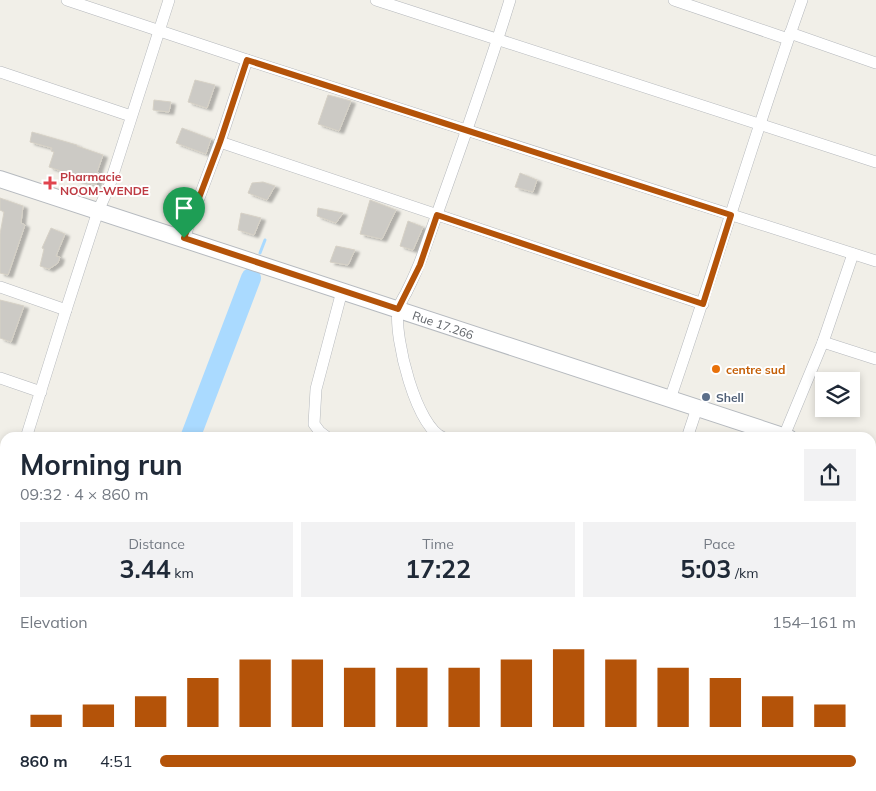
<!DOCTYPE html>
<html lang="en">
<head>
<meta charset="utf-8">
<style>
  body { margin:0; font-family:Mulish,sans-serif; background:#f2f2f3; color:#1f2937; height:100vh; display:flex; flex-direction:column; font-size:19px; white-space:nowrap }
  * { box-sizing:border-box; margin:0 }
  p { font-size:16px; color:#747a83 }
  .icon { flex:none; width:28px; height:28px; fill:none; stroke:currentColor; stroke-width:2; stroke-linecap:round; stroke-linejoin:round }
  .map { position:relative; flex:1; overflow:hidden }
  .details { position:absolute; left:0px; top:432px; width:876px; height:359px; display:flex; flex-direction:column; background:#fff; border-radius:15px 15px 0 0; box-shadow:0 2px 8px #0003 }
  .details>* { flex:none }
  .tools { position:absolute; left:815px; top:372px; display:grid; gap:10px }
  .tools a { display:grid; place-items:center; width:45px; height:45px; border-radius:0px; background:#fff; box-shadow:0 2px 8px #0003; font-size:25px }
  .pin { position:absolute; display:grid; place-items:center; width:42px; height:42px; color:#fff; margin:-51px -21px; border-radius:50% 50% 50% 0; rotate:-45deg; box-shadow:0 0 5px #0007 }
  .pin .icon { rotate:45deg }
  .round { display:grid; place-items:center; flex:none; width:52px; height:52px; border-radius:0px; background:#f2f2f3 }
  .head { display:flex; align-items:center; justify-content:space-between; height:85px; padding:0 20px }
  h1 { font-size:28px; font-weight:700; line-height:38px }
  .metrics { display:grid; grid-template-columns:repeat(3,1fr); gap:8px; height:85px; padding:5px 20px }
  .metrics div { display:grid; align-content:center; border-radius:0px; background:#f2f2f3; text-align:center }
  .metrics b { font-size:25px; font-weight:700 }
  .metrics small { font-size:14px; font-weight:400 }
  .metrics p { font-size:14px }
  .chart { height:140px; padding:10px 20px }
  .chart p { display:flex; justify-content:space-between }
  .chart svg { width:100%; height:90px; margin-top:5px; stroke:#b45309; stroke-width:6 }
  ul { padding:0 20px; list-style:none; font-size:16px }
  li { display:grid; grid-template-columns:80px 60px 1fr; align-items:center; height:38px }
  li i { height:12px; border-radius:6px; background:#b45309 }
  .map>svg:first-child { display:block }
  .water { fill:#aadaff }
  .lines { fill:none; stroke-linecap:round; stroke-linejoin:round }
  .stream { stroke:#aadaff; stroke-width:3 }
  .river { stroke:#aadaff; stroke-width:20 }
  .building { fill:#cccac5; stroke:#d6d1c6; filter:url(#shadow) }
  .street-casing { stroke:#b5b8bc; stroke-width:12 }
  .secondary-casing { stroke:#b6babf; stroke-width:18 }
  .street { stroke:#fff; stroke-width:11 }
  .secondary { stroke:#fff; stroke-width:16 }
  .route-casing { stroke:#fff; stroke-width:10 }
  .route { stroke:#b45309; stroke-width:6 }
  .health-dot { fill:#e0444e; stroke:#fff; stroke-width:2 }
  .food-dot { fill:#e8710a; stroke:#fff; stroke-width:2 }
  .service-dot { fill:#5c6f8a; stroke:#fff; stroke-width:2 }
  .labels { text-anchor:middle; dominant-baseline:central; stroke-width:4; stroke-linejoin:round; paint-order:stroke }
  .health-label { font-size:12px; font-weight:bold; fill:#be3a42; stroke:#fff; text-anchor:start }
  .street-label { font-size:12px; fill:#5f6368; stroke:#fff }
  .food-label { font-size:12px; font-weight:bold; fill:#c56008; stroke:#fff; text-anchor:start }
  .service-label { font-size:12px; font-weight:bold; fill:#4e5e75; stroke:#fff; text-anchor:start }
</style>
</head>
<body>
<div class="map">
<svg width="876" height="791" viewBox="0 0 876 791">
  <defs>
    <filter id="shadow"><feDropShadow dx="4.5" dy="2.5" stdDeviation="1" flood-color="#0004"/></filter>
  </defs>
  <rect width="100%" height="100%" fill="#f1efe8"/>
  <path class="water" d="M165 786H377L389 791H163Z"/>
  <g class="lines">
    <path class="stream" d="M260 253 265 240"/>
    <path class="river" d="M190 438 251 278"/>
  </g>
  <g class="building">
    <path d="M195 80 215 85 207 108 188 102Z"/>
    <path d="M328 95 351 101 339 131 318 124Z"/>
    <path d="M154 100 171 102 169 112 153 110Z"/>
    <path d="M182 128 211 139 206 154 176 143Z"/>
    <path d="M32 132 77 145V146L103 155 97 172 99 173 96 185 75 179 76 176 49 167 54 152 51 151 52 148 30 142Z"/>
    <path d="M520 173 537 180 533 192 515 187Z"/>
    <path d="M263 182 275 186 267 200 248 193 252 183Z"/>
    <path d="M0 198 23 206 21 223 25 225 8 275 0 273V234L4 212 0 210Z"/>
    <path d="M370 200 396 210 382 239 360 234Z"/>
    <path d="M318 208 343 213 336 223 317 216Z"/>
    <path d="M241 213 261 218 254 235 238 230Z"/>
    <path d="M408 221 423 227 413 250 400 246Z"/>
    <path d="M51 228 65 234 56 256 60 257 58 263 49 269 40 266 44 249 42 248Z"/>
    <path d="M336 246 355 250 348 265 330 262Z"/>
    <path d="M0 300 24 306 11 342 0 338Z"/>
  </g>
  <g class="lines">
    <defs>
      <g id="street">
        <path d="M67 0 247 60 876 261"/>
        <path d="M376 0 876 162"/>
        <path d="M674 0 788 39"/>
        <path d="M790 33 876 63"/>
        <path d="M0 72 131 116"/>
        <path d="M220 142 703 304"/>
        <path d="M184 238 220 142 247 60"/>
        <path d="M0 287 66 310"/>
        <path d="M823 342 876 359"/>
        <path d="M0 378 41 392"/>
        <path d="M670 399C716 266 755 132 802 0"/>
        <path d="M784 436 823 342 853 254"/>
        <path d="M26 438 66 310 98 211 109 187 169 0"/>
        <path d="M328 438 320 432 314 424 316 389 342 291"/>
        <path d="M444 438C416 428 394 338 398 310 399 305 403 298 406 293 413 279 419 266 424 251 453 168 484 85 510 0"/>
        <path d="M687 438 697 408"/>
        <path d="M0 478 5 480"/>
        <path d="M0 517 5 503"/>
        <path d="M871 579 876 580"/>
        <path d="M0 668 5 669"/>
        <path d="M871 683 876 685"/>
        <path d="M871 763 876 760"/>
        <path d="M0 773 5 774"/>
        <path d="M45 786 61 791"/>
        <path d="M402 786 414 791"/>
        <path d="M525 786 527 791"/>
        <path d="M610 786 629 791"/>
        <path d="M680 786 682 791"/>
        <path d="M139 791 141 786"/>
        <path d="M598 791 602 786"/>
        <path d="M824 791 832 786"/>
      </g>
      <g id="secondary">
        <path d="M0 179 789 438"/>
        <path d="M871 466 876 467"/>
      </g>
    </defs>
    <use href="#street" class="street-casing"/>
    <use href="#secondary" class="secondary-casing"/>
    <use href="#street" class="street"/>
    <use href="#secondary" class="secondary"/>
  </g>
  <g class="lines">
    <defs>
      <path id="route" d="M247 60 731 215 703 304 437 215 420 265 398 309 184 238 220 142Z"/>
    </defs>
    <use href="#route" class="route-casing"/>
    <use href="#route" class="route"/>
  </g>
  <path class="health-dot" d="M47.5 175.5h5v5h5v5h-5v5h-5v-5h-5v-5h5z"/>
  <circle class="food-dot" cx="716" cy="369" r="5"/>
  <circle class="service-dot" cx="706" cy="397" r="5"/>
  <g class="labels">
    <g class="health-label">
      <text x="60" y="176">Pharmacie<tspan x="60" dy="14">NOOM-WENDE</tspan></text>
    </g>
    <g class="street-label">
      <text transform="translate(443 325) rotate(19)">Rue 17.266</text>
    </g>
    <g class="food-label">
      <text x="726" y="369">centre sud</text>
    </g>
    <g class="service-label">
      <text x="716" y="397">Shell</text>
    </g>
  </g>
</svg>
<div class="tools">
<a><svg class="icon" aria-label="layers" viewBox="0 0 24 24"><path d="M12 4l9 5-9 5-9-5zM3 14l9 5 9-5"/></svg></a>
</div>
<div class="pin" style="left:184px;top:238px;background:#1e9e55"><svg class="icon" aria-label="arrive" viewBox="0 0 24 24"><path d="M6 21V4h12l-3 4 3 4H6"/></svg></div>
<section class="details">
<div class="head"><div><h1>Morning run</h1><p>09:32 · 4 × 860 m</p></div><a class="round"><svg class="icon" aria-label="share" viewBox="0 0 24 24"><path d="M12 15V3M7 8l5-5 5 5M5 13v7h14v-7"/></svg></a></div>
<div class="metrics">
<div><p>Distance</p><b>3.44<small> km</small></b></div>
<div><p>Time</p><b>17:22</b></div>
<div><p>Pace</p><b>5:03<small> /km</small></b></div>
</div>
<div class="chart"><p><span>Elevation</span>154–161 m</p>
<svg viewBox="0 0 160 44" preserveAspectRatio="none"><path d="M5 44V38M15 44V33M25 44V29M35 44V20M45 44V11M55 44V11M65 44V15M75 44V15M85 44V15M95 44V11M105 44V6M115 44V11M125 44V15M135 44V20M145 44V29M155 44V33"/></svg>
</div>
<ul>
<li><b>860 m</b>4:51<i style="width:100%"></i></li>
</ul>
</section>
</div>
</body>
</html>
